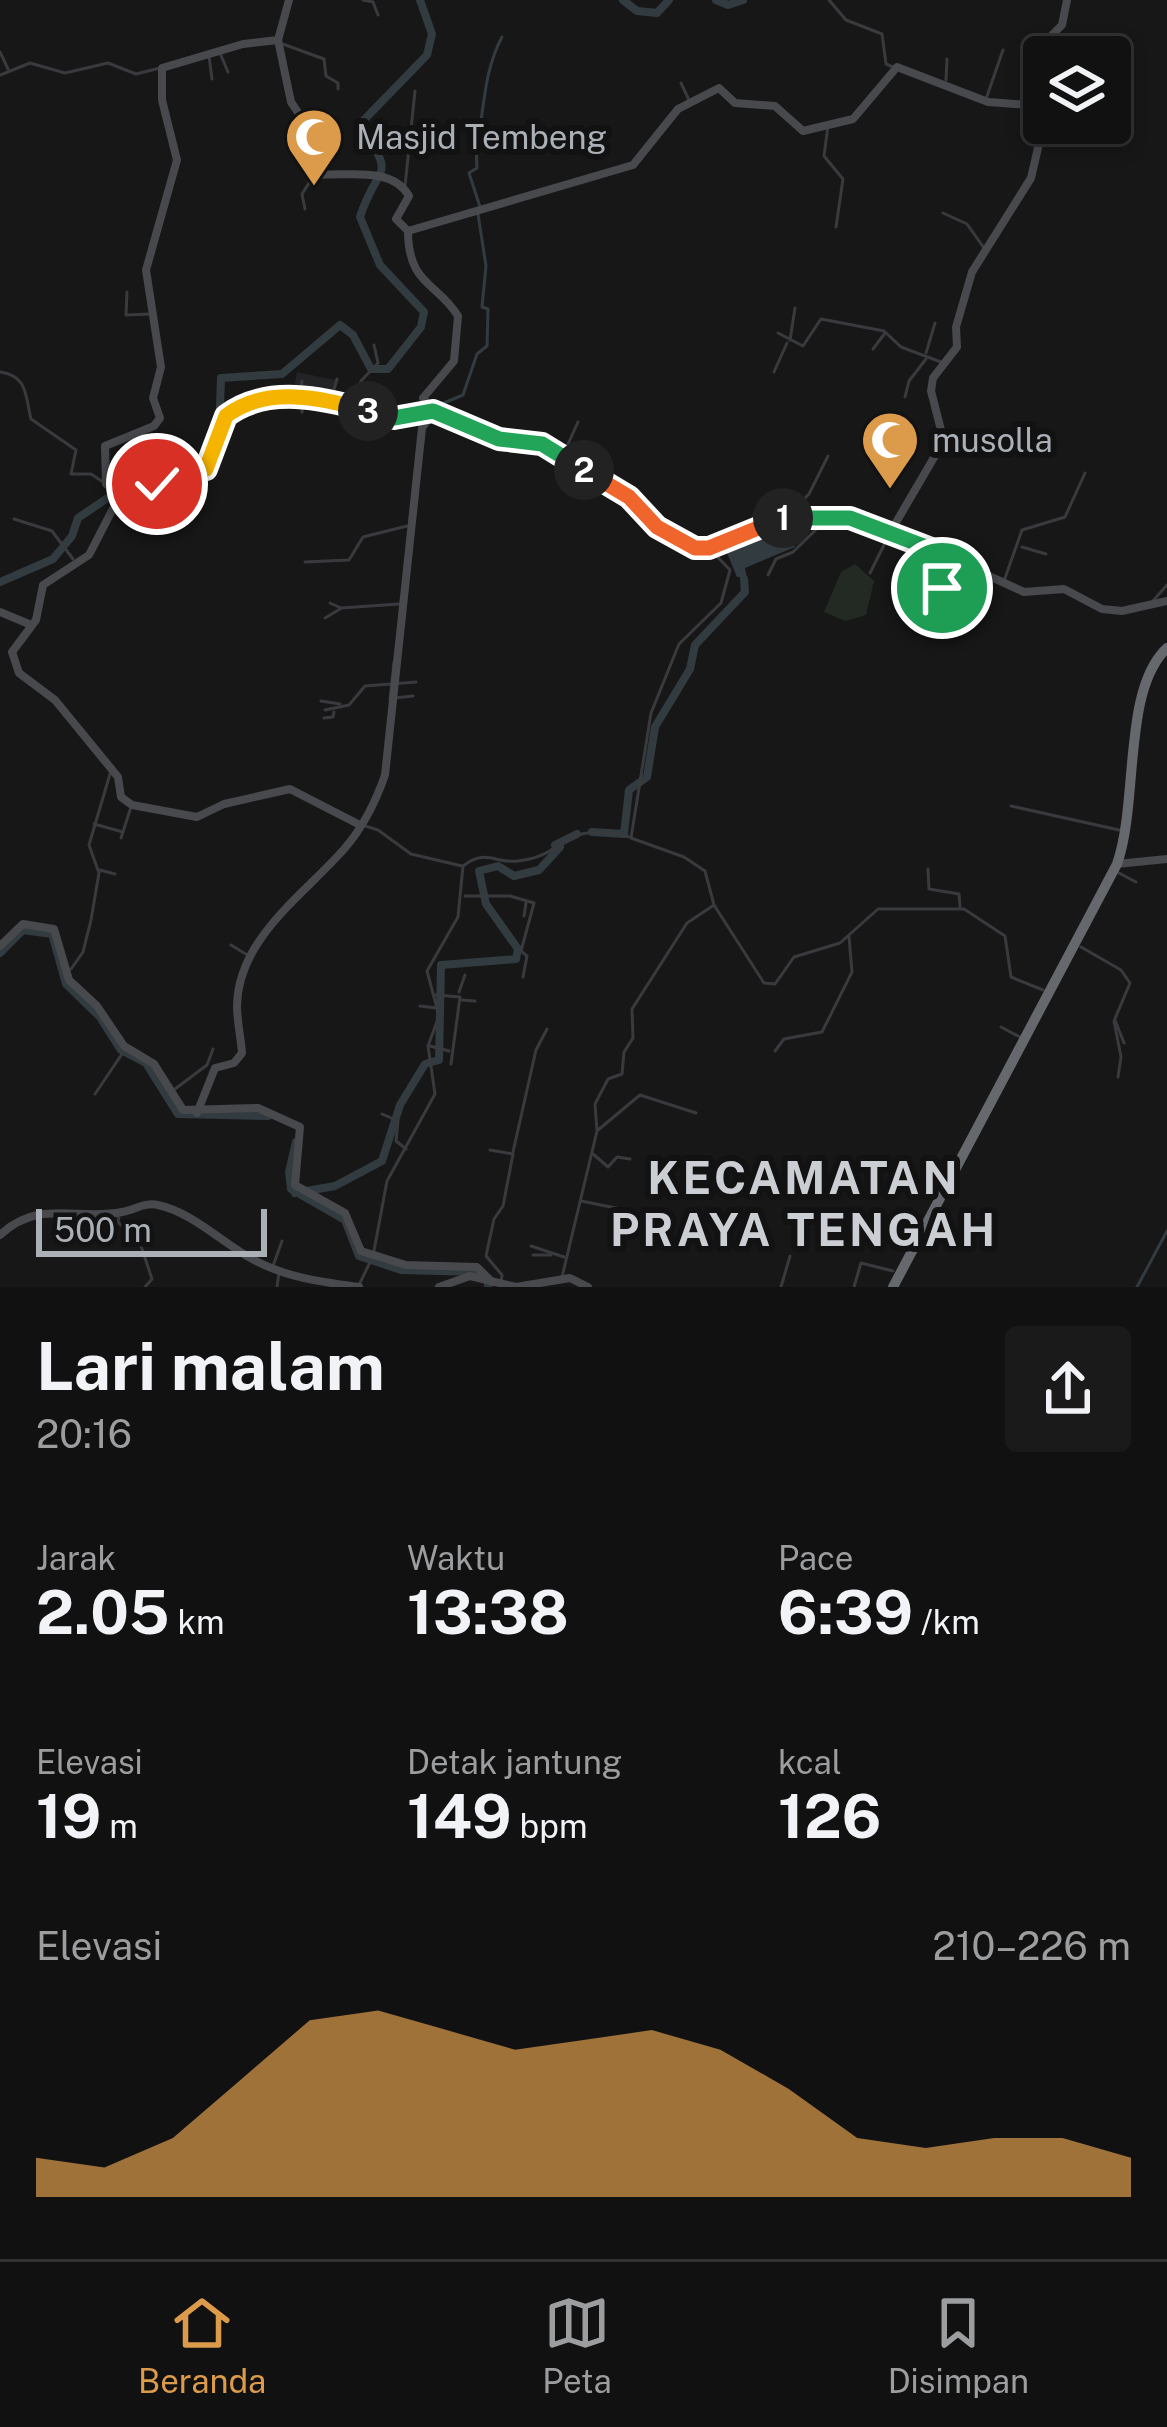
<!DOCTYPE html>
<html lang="id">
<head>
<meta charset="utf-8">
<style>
  body { margin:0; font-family:"Public Sans",sans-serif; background:#1a1a1b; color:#f1f3f6; height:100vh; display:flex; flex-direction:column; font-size:45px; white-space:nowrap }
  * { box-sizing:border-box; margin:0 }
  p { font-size:39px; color:#9c9d9f }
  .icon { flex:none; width:66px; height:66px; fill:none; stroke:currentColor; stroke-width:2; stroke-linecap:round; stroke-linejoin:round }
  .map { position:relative; height:1287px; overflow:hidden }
  .sheet { display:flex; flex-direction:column; background:#111112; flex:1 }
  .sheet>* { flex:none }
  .tools { position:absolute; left:1023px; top:36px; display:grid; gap:24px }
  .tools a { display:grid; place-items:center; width:108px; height:108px; border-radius:12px; background:#111112; box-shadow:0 6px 18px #0003,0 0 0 3px #303132; font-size:60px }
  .scale { position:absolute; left:36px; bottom:30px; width:231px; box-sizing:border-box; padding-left:12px; border:6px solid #abb0b7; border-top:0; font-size:33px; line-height:42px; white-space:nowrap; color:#abb0b7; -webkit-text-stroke:9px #121213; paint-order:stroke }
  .pin { position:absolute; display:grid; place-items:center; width:102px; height:102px; color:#fff; margin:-51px; border:6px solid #fff; border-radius:50%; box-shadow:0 3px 12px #0007 }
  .km { position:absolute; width:60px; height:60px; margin:-30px; border-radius:50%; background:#222; color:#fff; font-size:33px; line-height:60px; text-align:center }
  .round { display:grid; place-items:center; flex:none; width:126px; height:126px; border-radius:12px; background:#1a1a1b }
  .head { display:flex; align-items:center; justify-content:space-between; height:204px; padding:0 36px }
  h1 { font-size:66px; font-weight:700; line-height:90px }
  .figures { display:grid; grid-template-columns:repeat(3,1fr); gap:18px; height:204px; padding:12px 36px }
  .figures div { display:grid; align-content:center }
  .figures b { font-size:60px; font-weight:700 }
  .figures small { font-size:33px; font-weight:400 }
  .figures p { font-size:33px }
  .chart { height:336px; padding:24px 36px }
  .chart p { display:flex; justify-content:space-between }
  .chart svg { width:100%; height:216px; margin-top:12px; fill:#dc9b4b; opacity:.7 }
  .tab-bar { display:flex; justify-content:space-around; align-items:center; height:168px; border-top:3px solid #303132; background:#111112; font-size:33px; color:#9c9d9f }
  .tab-bar a { display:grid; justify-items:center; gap:6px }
  .tab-bar .active { color:#dc9b4b }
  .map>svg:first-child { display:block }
  .built { fill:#232325 }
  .green { fill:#232a24 }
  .water { fill:#323b40 }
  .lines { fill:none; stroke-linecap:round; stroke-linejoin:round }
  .stream { stroke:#323b40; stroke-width:3 }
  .river { stroke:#323b40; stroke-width:8 }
  .street { stroke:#383a3d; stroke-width:3 }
  .secondary { stroke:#47494d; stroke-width:8 }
  .highway { stroke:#65686d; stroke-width:10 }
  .split-1-casing { stroke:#fff; stroke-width:24 }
  .split-2-casing { stroke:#fff; stroke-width:24 }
  .split-3-casing { stroke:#fff; stroke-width:24 }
  .split-4-casing { stroke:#fff; stroke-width:24 }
  .split-1 { stroke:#22a559; stroke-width:15 }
  .split-2 { stroke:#f0652b; stroke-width:15 }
  .split-3 { stroke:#22a559; stroke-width:15 }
  .split-4 { stroke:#f5b400; stroke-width:15 }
  .labels { text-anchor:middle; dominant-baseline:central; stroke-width:12; stroke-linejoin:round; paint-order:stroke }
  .poi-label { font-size:33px; fill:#abb0b7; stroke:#121213; text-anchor:start }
  .district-label { font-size:45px; font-weight:bold; letter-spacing:3px; fill:#cbced3; stroke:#121213 }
</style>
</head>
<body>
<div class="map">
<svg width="1167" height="1287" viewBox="0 0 1167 1287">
  <rect width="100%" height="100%" fill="#171718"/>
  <g class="built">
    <path d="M297 372 335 380 330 401 293 393Z"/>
    <path d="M765 494 776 505 790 511 763 523 751 516Z"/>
  </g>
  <path class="green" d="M855 564 874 581 866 615 845 621 824 612 841 572Z"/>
  <path class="water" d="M783 519 795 547 745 568 747 578 737 577 727 553Z"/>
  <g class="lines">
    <g class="stream">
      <path d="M480 207 469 173 477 168 475 124 481 121C485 91 488 63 502 37"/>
      <path d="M434 407 463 395 477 354 487 346 488 309 482 307 486 266 478 214"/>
      <path d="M390 700 394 662"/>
      <path d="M1137 1287 1167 1231"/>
    </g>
    <g class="river">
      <path d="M623 0 637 11 657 13 669 0"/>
      <path d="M716 0 728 5 743 0"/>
      <path d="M0 582 53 559 72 536 78 518 146 472 204 460 219 436 221 378 282 374 340 325 353 335 371 369H388L421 327 424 312 380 265 360 217C378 161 398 182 360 124L427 55 432 34 420 0"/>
      <path d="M592 832 624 834 629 790 647 777 655 727 690 669 695 645 745 592 744 579"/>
      <path d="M0 953 23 930 52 934 66 984 100 1017 121 1050 146 1063 178 1114 268 1116"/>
      <path d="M296 1142 289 1172 291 1189 345 1220 359 1256 401 1270 478 1272 488 1278V1287"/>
      <path d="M295 1193 335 1186 382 1161 400 1105 425 1064 439 1060 441 965 516 959 518 949 486 904 479 871 498 866 514 876 539 870 560 847 555 845 577 834"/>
    </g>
    <g class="street">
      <path d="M363 0 373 2 378 15"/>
      <path d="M829 0 846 20 882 34 886 64 893 67"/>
      <path d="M280 43 324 59 326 76 338 83V89"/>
      <path d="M0 52 8 69"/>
      <path d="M220 53 228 72"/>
      <path d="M209 56 212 79"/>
      <path d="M0 75 30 63 65 73 108 63 136 74 160 68"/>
      <path d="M946 80 947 59"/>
      <path d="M681 83 689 100"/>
      <path d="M986 99 1003 50"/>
      <path d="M828 126 824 156 843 179 836 227"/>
      <path d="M405 186 415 91"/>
      <path d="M305 209 302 194 314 175"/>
      <path d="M943 213 967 224 984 248"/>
      <path d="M127 292 126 315 151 314"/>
      <path d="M778 333 803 346 821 319 884 331 901 347 941 362"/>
      <path d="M790 340 795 308"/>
      <path d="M873 349 885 333"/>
      <path d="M926 353 935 323"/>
      <path d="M0 372C28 376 25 395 31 419L76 450 71 474H91L103 482"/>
      <path d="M774 372 787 343"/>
      <path d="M300 394 302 381"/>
      <path d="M905 397 909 381 926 359"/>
      <path d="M331 400 337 379"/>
      <path d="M351 404 361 381 378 363 374 345"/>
      <path d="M435 411 499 439 545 445 629 497 652 523 678 540 709 548"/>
      <path d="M302 412 303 398"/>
      <path d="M564 453 578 422"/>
      <path d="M788 516 809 494 828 456"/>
      <path d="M14 519 52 531 73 559"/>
      <path d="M1022 547 1046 554"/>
      <path d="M305 562 349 560 363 537 407 526"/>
      <path d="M870 573 891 531C828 507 768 515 709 548L730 570 721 603 679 644 651 713 631 838 684 857 705 871 714 905 764 983 775 984 794 957 840 943 878 909H964L1005 936 1011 977 1043 990"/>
      <path d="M768 575 776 559 793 552 828 518"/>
      <path d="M925 576 930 549"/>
      <path d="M1004 581 1022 530 1065 517 1085 473"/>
      <path d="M933 591 954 582 964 569"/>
      <path d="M1152 602 1167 585"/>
      <path d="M330 603 341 608 399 604"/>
      <path d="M325 618 340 609"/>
      <path d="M394 698 413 696"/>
      <path d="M321 701 340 704"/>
      <path d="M325 710 349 705 365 686 416 682"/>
      <path d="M324 718 333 717 334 712"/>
      <path d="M1011 806 1119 830"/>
      <path d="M94 824 123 832"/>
      <path d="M362 825 378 830 411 854 462 866"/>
      <path d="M121 838 131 807"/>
      <path d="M928 869 929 889 959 894 960 907"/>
      <path d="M100 870 115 874"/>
      <path d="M1117 872 1136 882"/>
      <path d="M465 896H510L534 903 521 951 527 956 523 977"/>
      <path d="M524 916 526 903"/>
      <path d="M231 945 249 956"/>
      <path d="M1081 947 1121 970 1130 983 1114 1021 1121 1057 1118 1077"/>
      <path d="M71 969 83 952 91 920 99 873 89 845 110 774"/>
      <path d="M459 992 465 975"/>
      <path d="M436 995 460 997 451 1064"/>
      <path d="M462 1000 475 1001"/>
      <path d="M420 1006 436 1008"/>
      <path d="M1115 1020 1124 1043"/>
      <path d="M1001 1027 1020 1037"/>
      <path d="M430 1046 449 1051"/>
      <path d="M775 1051 784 1039 822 1032 852 972 849 937"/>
      <path d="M175 1089 207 1065 213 1049"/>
      <path d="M95 1094 124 1051"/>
      <path d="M382 1114 398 1121 396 1141 406 1149"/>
      <path d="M598 1130 640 1095 696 1113"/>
      <path d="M490 1150 513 1154 503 1206 494 1219 486 1256 502 1275 501 1283"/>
      <path d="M513 1152 536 1050 547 1029"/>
      <path d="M592 1153 608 1167 617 1157 630 1159"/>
      <path d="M581 1201 621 1209"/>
      <path d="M119 1215 118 1222 141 1246 152 1279 145 1287"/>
      <path d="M531 1246 564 1257"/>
      <path d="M533 1255H551"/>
      <path d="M273 1266 282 1241"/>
      <path d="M562 1277 597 1131 595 1104 608 1079 622 1074 624 1052 633 1038 632 1009 687 923 714 905"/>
      <path d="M359 1285 373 1256 387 1181 435 1094 428 1046 439 1016 427 971 458 917 463 866C486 848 495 864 518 861 569 856 556 820 630 837"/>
      <path d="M277 1287 279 1272"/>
      <path d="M781 1287 790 1256"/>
      <path d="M854 1287 861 1263 893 1271"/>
    </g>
    <g class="secondary">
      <path d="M278 40 291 102 318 142 315 174C346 177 391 165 409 196L396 219 408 231"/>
      <path d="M1054 57 1052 35 1062 25 1067 0"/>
      <path d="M1044 122 1031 178 972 272 956 327 957 347 933 378 931 391 942 434 936 454 891 531 1024 592 1064 589 1102 609 1122 611 1167 601"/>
      <path d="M432 409 423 398 454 361 458 316C438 283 408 285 408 231L633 165 678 109 719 88 735 103 775 106 803 131 853 119 897 67 988 102 1044 106"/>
      <path d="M121 495 106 484 105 446 154 426 160 418 153 398 161 367 146 270 177 160 162 100V68L243 44 278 40 289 0"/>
      <path d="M0 612 29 624"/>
      <path d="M360 825 290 789 224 804 197 817 132 805 121 797 118 777 55 700 19 673 12 652 36 620 43 585 89 555 118 499 133 485 161 484 206 469 231 411 299 396 394 418 433 411"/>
      <path d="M1117 864 1167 859"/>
      <path d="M0 946 23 924 54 929 69 980 97 1006 124 1046 154 1064 183 1110 258 1108 300 1127 295 1185 345 1213 361 1251 406 1265 477 1267 492 1282"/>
      <path d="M197 1113 215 1068 234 1063 242 1053C241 1038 237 1022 237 1006 238 938 305 894 345 848 363 827 376 801 385 775L422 428 433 412"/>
      <path d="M0 1235C40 1198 76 1221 122 1212 135 1210 144 1202 158 1205 194 1213 222 1243 254 1260 288 1278 322 1282 359 1287"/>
      <path d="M439 1287 470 1276 516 1287 570 1278 588 1287"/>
    </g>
    <path class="highway" d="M893 1287 1117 864C1139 801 1122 690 1167 648"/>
  </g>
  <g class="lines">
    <defs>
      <path id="split-1" d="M783 518H850L968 563 942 588"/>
      <path id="split-2" d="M584 470 629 497 657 527 695 548H709L783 518"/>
      <path id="split-3" d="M368 411 394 418 433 411 499 439 542 444 584 470"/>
      <path id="split-4" d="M157 484 206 469 226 416C266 385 324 398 368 411"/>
    </defs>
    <use href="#split-1" class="split-1-casing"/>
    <use href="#split-2" class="split-2-casing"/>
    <use href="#split-3" class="split-3-casing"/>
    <use href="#split-4" class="split-4-casing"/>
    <use href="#split-1" class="split-1"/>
    <use href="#split-2" class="split-2"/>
    <use href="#split-3" class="split-3"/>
    <use href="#split-4" class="split-4"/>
  </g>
  <defs>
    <symbol id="mosque-pin" viewBox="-11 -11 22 30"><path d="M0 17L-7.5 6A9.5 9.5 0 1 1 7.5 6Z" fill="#dc9b4b" stroke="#121213"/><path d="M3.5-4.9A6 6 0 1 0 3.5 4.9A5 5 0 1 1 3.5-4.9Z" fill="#fff"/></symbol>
  </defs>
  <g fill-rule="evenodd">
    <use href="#mosque-pin" x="281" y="104" width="66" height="90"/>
    <use href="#mosque-pin" x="857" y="407" width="66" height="90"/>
  </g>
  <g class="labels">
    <g class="poi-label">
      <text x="356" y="137">Masjid Tembeng</text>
      <text x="932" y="440">musolla</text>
    </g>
    <g class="district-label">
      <text x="804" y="1177">KECAMATAN<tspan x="804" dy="52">PRAYA TENGAH</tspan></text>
    </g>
  </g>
</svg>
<div class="tools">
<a><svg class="icon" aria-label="layers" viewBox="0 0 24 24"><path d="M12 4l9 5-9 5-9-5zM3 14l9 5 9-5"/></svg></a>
</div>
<div class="scale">500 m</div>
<div class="pin" style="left:942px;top:588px;background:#1e9e55"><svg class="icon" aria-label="arrive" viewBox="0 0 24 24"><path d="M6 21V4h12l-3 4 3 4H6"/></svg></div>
<div class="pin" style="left:157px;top:484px;background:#d93025"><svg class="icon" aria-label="check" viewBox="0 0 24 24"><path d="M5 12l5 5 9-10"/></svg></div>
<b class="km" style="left:783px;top:518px">1</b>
<b class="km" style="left:584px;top:470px">2</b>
<b class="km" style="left:368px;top:411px">3</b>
</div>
<section class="sheet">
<div class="head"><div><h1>Lari malam</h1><p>20:16</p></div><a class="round"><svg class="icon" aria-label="share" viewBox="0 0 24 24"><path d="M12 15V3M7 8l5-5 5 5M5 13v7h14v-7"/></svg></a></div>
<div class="figures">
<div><p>Jarak</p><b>2.05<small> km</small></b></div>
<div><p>Waktu</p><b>13:38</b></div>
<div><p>Pace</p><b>6:39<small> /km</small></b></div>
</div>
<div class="figures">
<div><p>Elevasi</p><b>19<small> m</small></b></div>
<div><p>Detak jantung</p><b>149<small> bpm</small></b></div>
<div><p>kcal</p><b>126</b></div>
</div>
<div class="chart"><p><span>Elevasi</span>210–226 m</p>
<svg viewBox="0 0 160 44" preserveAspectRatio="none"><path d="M0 44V36L10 38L20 32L30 20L40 8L50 6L60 10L70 14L80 12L90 10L100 14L110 22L120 32L130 34L140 32L150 32L160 36V44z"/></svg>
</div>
</section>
<nav class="tab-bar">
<a class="active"><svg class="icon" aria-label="home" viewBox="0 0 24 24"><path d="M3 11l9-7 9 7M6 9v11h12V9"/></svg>Beranda</a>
<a><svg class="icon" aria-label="map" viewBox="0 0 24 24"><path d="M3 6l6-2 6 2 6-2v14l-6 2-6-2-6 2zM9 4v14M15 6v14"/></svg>Peta</a>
<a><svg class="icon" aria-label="saved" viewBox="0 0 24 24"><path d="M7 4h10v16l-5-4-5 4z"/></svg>Disimpan</a>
</nav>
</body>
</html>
